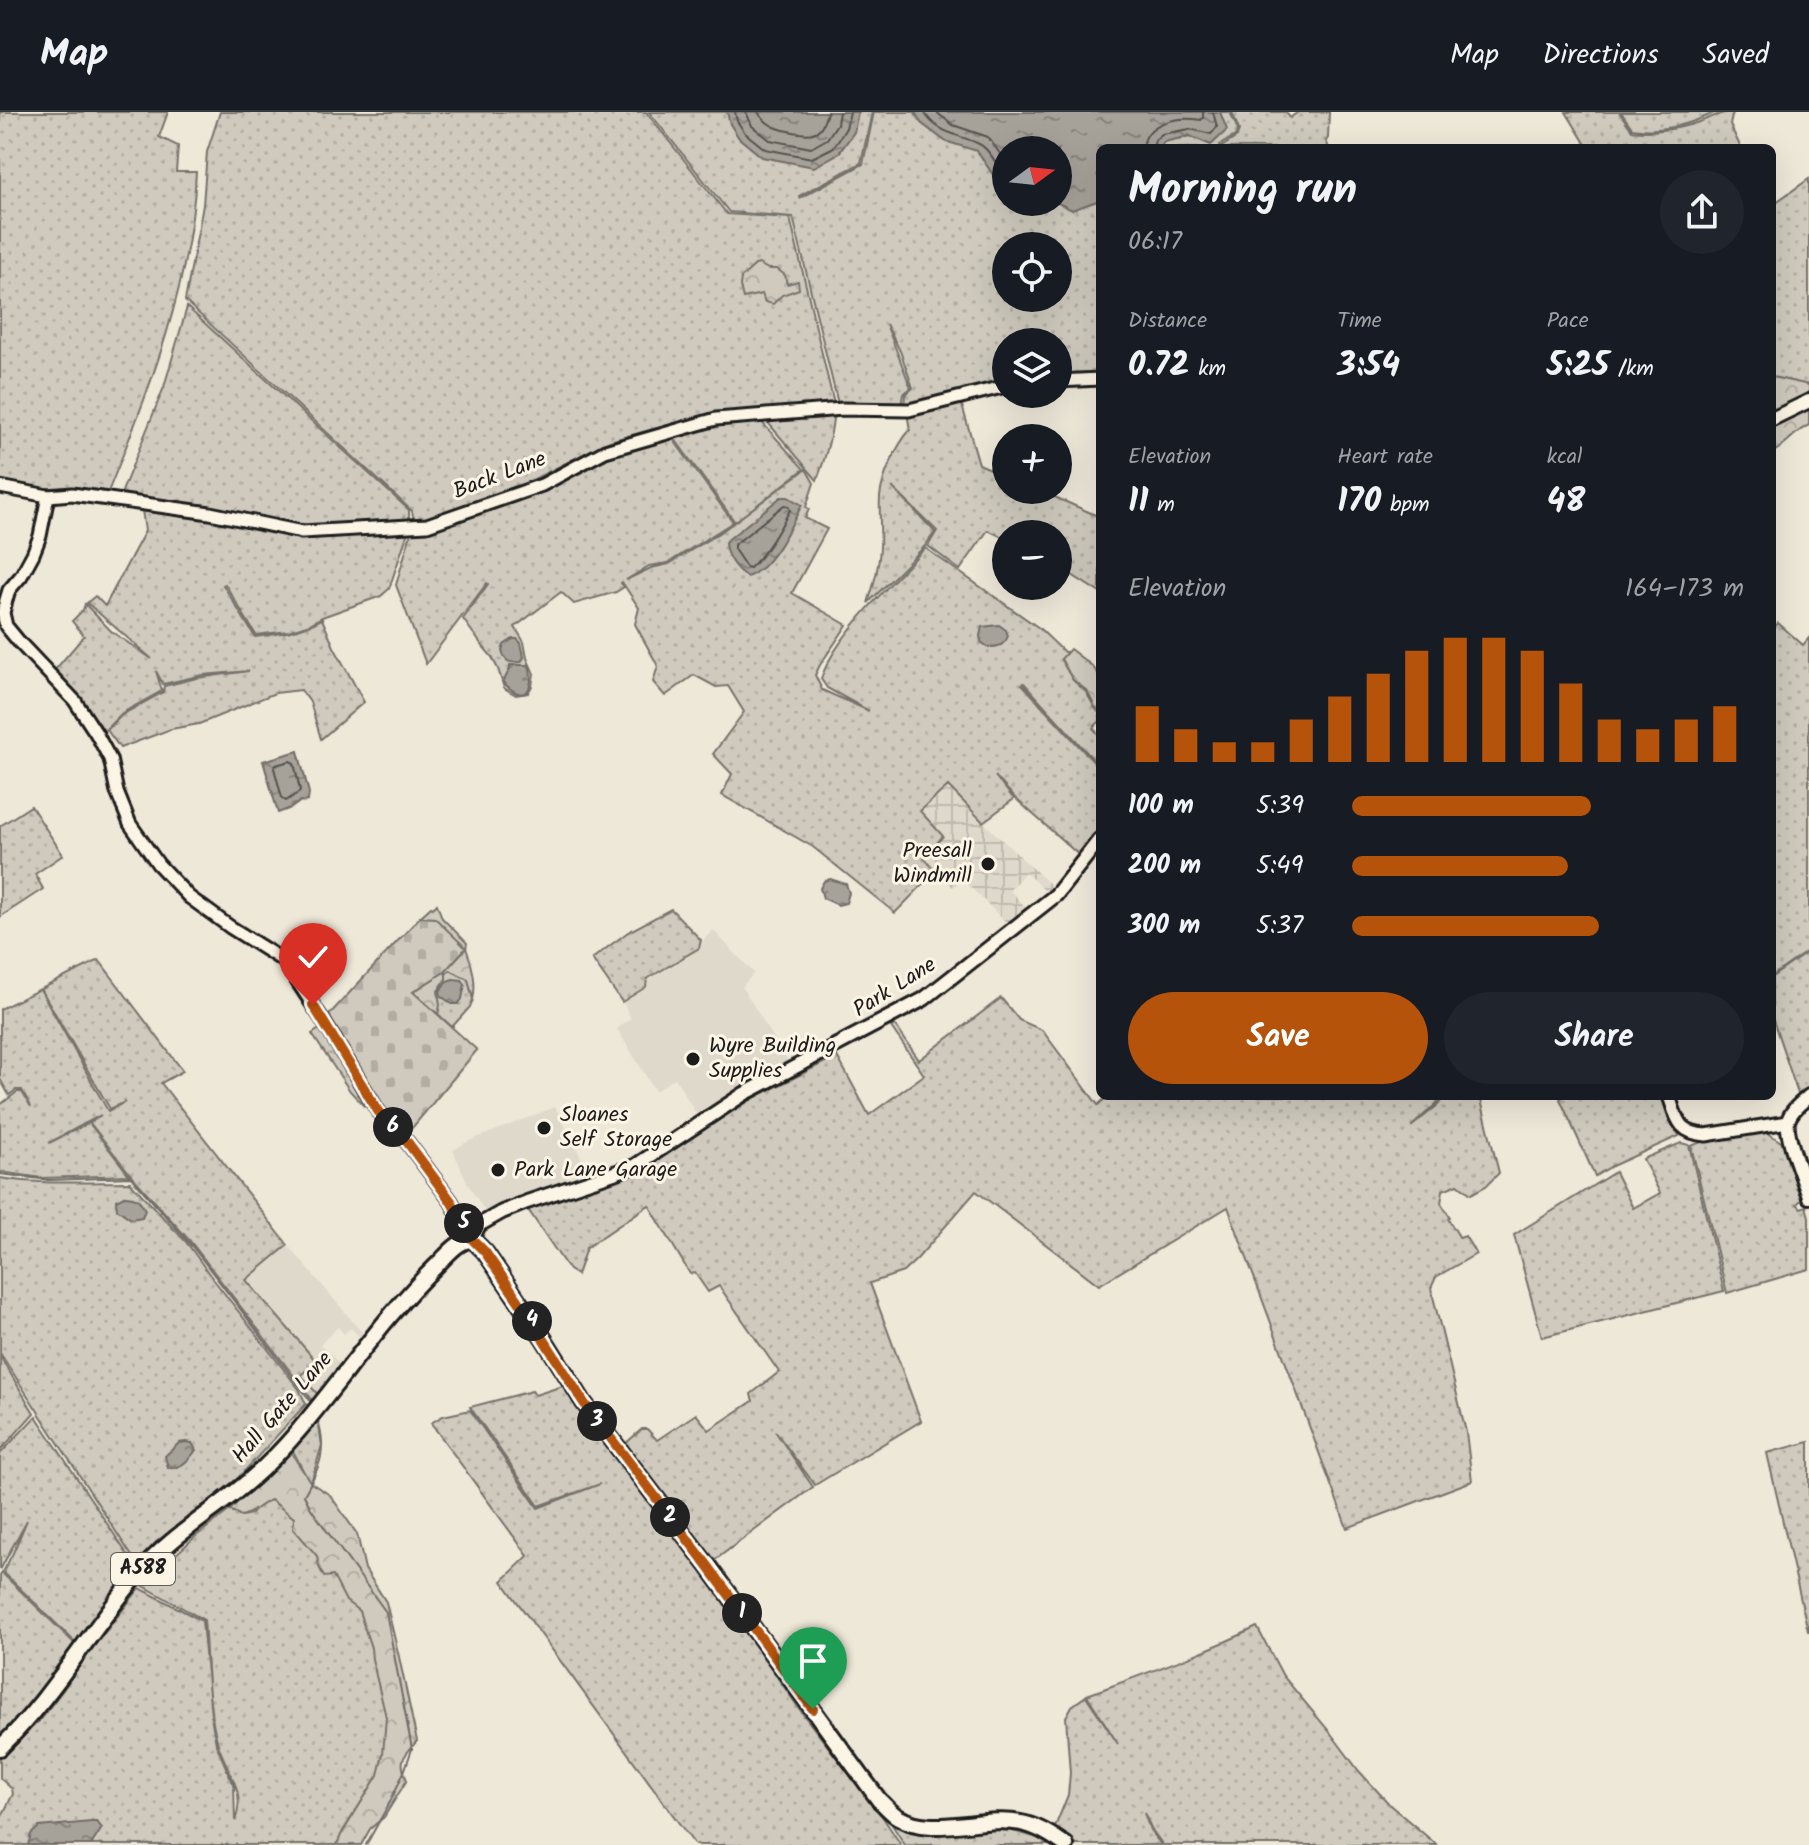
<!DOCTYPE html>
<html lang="en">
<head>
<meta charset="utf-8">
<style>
  body { margin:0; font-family:Kalam,sans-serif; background:#20242c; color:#f1f3f6; height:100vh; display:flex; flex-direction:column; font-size:30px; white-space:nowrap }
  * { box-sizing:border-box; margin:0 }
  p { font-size:26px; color:#9ea1a6 }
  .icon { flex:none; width:44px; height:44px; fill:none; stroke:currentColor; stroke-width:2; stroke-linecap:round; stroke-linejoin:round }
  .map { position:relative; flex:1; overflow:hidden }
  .details { position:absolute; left:1096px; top:32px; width:680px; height:956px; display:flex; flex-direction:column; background:#171b24; border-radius:12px; box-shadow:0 8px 32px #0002 }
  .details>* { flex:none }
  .needle { width:52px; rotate:75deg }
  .fabs { position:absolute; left:992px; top:24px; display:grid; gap:16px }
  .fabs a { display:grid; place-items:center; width:80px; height:80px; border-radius:50%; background:#171b24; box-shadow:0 8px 32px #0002; font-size:40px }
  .pin { position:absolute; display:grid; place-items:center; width:68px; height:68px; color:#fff; margin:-82px -34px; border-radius:50% 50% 50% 0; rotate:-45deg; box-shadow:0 0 8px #0007 }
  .pin .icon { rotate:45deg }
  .km { position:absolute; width:40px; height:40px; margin:-20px; border-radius:50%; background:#222; color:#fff; font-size:22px; line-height:40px; text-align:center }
  .round { display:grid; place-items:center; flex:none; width:84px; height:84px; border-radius:42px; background:#20242c }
  .summary { display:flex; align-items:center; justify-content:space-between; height:136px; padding:0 32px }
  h1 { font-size:44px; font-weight:700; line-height:60px }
  .figures { display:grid; grid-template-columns:repeat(3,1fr); gap:12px; height:136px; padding:8px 32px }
  .figures div { display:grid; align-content:center }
  .figures b { font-size:34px; font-weight:700 }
  .figures small { font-size:22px; font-weight:400 }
  .figures p { font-size:22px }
  .chart { height:224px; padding:16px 32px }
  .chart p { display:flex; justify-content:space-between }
  .chart svg { width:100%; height:144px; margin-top:8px; stroke:#b45309; stroke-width:6 }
  .button { display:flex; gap:16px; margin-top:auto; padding:16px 32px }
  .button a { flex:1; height:92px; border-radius:48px; background:#b45309; color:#fff; font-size:32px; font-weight:700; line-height:92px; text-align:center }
  .button a+a { background:#20242c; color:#f1f3f6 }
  ul { padding:0 32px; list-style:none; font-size:26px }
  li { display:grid; grid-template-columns:128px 96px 1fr; align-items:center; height:60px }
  li i { height:20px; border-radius:10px; background:#b45309 }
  header { display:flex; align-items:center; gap:48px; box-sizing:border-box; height:112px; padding:0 40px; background:#171b24; border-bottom:2px solid #363941 }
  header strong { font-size:38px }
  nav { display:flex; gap:44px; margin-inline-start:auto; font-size:28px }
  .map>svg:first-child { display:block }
  .built { fill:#ded9cb }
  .industrial { fill:url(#industrial-grid) }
  .grass { fill:url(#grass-dots); stroke:#76736c; stroke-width:2; fill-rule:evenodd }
  .forest { fill:url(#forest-crowns); stroke:#76736c; stroke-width:2 }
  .cemetery { fill:url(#cemetery-stones); stroke:#76736c; stroke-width:2 }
  .water { fill:url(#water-ripples); stroke:#6f6c67; stroke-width:2 }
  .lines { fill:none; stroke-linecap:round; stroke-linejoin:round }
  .shore { stroke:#54524e; stroke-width:2 }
  .stream { stroke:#6f6c67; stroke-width:2 }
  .tertiary-casing { stroke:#1c1c1c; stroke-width:17 }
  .secondary-casing { stroke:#1c1c1c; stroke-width:18 }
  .primary-casing { stroke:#1c1c1c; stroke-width:20 }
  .tertiary { stroke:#fcf5e5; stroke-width:11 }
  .secondary { stroke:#fcf5e5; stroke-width:12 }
  .primary { stroke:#fcf5e5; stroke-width:14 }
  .route-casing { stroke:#fff; stroke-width:16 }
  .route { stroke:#b45309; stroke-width:10 }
  .poi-dot { fill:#1c1c1c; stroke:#fcf5e5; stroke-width:3 }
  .labels { text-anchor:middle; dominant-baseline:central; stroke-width:6; stroke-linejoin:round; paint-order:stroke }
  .shield { fill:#fcf5e5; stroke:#5f5d58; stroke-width:2 }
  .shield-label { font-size:20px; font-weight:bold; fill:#1c1c1c }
  .street-label { font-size:22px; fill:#1c1c1c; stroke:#fcf5e5 }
  .poi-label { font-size:22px; fill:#1c1c1c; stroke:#fcf5e5; text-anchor:start }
</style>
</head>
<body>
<header>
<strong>Map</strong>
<nav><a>Map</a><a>Directions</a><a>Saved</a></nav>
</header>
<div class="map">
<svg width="1809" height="1733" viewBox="0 0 1809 1733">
  <defs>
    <pattern id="industrial-grid" width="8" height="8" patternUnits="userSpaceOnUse" patternTransform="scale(2)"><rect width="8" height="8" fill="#ded9cb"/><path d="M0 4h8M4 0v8" fill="none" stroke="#bebaae"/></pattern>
    <pattern id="grass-dots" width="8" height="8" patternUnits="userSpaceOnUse" patternTransform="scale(2)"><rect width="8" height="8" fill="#cfcabd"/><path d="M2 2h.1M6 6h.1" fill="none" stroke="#b1ada2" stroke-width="1.8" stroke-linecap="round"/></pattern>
    <pattern id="forest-crowns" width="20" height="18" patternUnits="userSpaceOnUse" patternTransform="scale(2)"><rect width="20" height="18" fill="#cfcabd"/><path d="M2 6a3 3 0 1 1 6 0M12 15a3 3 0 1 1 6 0" fill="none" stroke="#b1ada2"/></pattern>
    <pattern id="cemetery-stones" width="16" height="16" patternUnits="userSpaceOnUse" patternTransform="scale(2)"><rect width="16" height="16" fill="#cfcabd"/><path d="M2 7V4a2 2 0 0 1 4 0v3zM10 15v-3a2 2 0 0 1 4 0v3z" fill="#b1ada2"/></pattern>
    <pattern id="water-ripples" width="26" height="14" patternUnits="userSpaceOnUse" patternTransform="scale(2)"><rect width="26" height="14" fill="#a7a299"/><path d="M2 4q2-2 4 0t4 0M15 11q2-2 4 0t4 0" fill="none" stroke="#87837c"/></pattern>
  </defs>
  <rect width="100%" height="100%" fill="#eee8d9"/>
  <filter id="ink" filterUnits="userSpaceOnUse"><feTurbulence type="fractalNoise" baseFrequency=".0125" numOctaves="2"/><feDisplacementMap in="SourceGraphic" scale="16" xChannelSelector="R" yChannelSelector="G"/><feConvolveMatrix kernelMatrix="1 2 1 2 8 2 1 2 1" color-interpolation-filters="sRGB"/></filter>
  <g filter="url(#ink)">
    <g class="built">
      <path d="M713 818 754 861 742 875 791 954 697 1003 675 966 655 979 617 917 631 906 623 891 647 876 648 868 700 837 703 828Z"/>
      <path d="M555 995 589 1061H577L569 1064 559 1074 488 1104 469 1074 453 1038 469 1029Z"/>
      <path d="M288 1133 366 1225 363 1228 352 1217H349L344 1222 338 1215 320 1233 344 1256 320 1285 301 1263 315 1248 245 1168Z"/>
    </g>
    <path class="industrial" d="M949 673 983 710 1054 776 1046 780 1025 760 1010 778 1027 797 1011 815 963 768 953 775 923 746 931 736 920 699Z"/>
    <g class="grass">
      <path d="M0 0H168L159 25 178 34 176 60H196C191 173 150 276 108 380L76 377 45 380 0 371Z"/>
      <path d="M220 0H646L727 102 790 106 834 292 748 299 690 307 610 329 514 377 425 407 414 408 412 399 185 189 203 93 207 40Z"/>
      <path d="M649 0H872L861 51 799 84 800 86 863 52 874 0H1230L1238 18 1235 24 1220 33 1221 35 1237 25 1239 18 1232 0H1286L1290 6 1298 0H1329L1328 26 1326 29 1329 36H1100V264L1058 267V230H1006V270L904 295 905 283 913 276 900 239 886 212 911 276 903 282 901 294 838 292 793 105 729 100ZM1006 38H1058V90H1018L1034 99 1032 100 1016 90H1006ZM1006 134H1058V186H1006Z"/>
      <path d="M1566 0H1619L1632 18C1650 21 1678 17 1696 11 1711 7 1717 0 1733 0L1730 13 1741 36H1588Z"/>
      <path d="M1621 0H1716C1691 12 1660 21 1632 16Z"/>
      <path d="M1809 67V273L1772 265V84L1776 90Z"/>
      <path d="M187 195 409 398V409L335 414H291L119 387 164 275Z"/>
      <path d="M961 290 979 352 1006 364V378H1039L1100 405V481L1058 454V422H1006V427L988 418 960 458 928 434 937 419 892 375 935 420 925 434 868 491C874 473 879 455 880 436 881 419 879 402 880 385 882 365 896 334 910 318L907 301Z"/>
      <path d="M828 301 833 306C831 328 825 347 817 368L764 306Z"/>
      <path d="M759 307 804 357 735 410 672 323 710 310Z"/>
      <path d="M670 323 733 410 668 451 649 454 626 468 651 456 669 452 725 417 806 357 814 371 806 395 809 397 805 406 827 417 792 481 847 513 820 553 815 563 822 578 869 599 827 576 821 567C834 525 894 469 925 436L1039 516 1064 540H1067L1061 548 1073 568 1086 580 1095 596 1100 602V609L1093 616 1100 624V655L1024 571 1022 572 1100 657V721L1081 745 1015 686 995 664 1014 687 983 710 948 674 920 699 943 724 924 746 936 759 895 801 813 735 722 683 732 662 713 642 744 600 728 574 716 575 694 563 665 584 653 570 658 554 635 512 639 496 622 470 621 471 624 475 616 480 574 492 561 480 515 515 524 530 527 546 534 562 532 574 528 581 516 583 504 576 498 557 492 545 481 532 463 507 488 472 487 471 426 552 396 473 411 421 450 407 613 340Z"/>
      <path d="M142 398 209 403 292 420 392 417 408 420 389 477 381 484 322 505 310 512 288 519 256 523 225 472 223 473 255 525C279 522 301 519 322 507L334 535 364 590 321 627 310 590 301 578 275 581 199 612 171 617 120 636 107 618 122 603 163 580 164 574 197 566 249 559 203 563 163 572 156 559 162 579 122 601 104 619 72 578 54 559 84 524 72 509 83 498 85 492 112 520 152 547 87 491 95 484 105 494 145 419Z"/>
      <path d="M1778 511 1803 533 1809 526V838L1772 864V518Z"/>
      <path d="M31 694 63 743 35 762 43 777 0 805V714Z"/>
      <path d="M671 797 701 828 699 836 647 867 646 875 622 890 592 847 628 820Z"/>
      <path d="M1809 839V975L1799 985 1772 905V865Z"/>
      <path d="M99 848 183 959 161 971 288 1133 246 1168 316 1249 301 1263 320 1285 314 1293 310 1285 190 1129 131 1063 90 1011 101 1003 49 1031 89 1011 129 1063 42 1066 0 1060V993L17 980H22L31 995 22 978H16L9 983 0 967V897L40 877 108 999 125 990 110 997 41 877Z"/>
      <path d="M450 858 468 867 473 887 470 895 452 915 438 902C440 894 437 886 439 878 440 872 445 869 446 862L444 860Z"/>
      <path d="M1001 886 1019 908 1042 918 1098 993 1108 984H1441L1437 991 1411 1015 1439 992 1443 984H1480L1499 1061 1486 1074 1471 1082 1458 1072 1443 1078 1441 1091 1450 1105 1448 1107 1460 1126 1465 1124 1476 1142 1436 1165 1431 1176 1466 1320 1472 1369 1347 1416 1228 1095 1099 1173 976 1079 917 1147 903 1160 870 1171 921 1309 815 1373 775 1319 813 1375 712 1450 624 1333 642 1317H647L657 1328 696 1302 709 1318 753 1289 751 1282 779 1260 719 1174 708 1180 695 1161 690 1162 649 1093 586 1136 577 1163 569 1158 527 1096 637 1057 756 985 837 944 869 1003 924 963 891 915 895 913 919 948Z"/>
      <path d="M1564 984H1664L1679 1024 1612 1054 1595 1064 1560 987Z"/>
      <path d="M1764 1018 1788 1035 1803 1086 1797 1092 1801 1096 1806 1094 1809 1105V1157L1727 1181 1691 1034 1706 1028Z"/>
      <path d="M1681 1031 1689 1033 1724 1179 1542 1225 1514 1123 1615 1060 1633 1096 1660 1081 1643 1047Z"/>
      <path d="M0 1066C42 1073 88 1070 130 1070L187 1131 210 1163 299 1277 306 1292 238 1366 155 1431 137 1452 0 1241Z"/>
      <path d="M0 1244 34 1301 0 1339Z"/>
      <path d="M566 1273 709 1467 805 1605 884 1707 901 1733H695L502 1469 528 1444 431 1311 443 1304 470 1298 538 1396 600 1372 539 1394 470 1295 532 1279 535 1283Z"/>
      <path d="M36 1304 135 1454 76 1531 3 1460 13 1441 27 1408 0 1458V1342Z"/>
      <path d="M318 1309 322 1333 312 1367 309 1370 291 1335 296 1328Z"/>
      <path d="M1809 1330V1519H1808L1767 1341Z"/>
      <path d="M271 1388 295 1406 317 1443 359 1499 372 1535 387 1604 385 1640 378 1664 343 1719 337 1733H237L236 1731V1733H0V1708L13 1682 12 1677 0 1666V1644L38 1610 63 1578 81 1551 140 1476 202 1509 211 1604 216 1632 234 1674 235 1709C247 1678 226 1659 218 1632 207 1593 207 1549 204 1508L142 1473 195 1425 230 1398 242 1404 251 1402 259 1392Z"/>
      <path d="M2 1461 75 1532 0 1630V1464Z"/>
      <path d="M1257 1515 1283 1564 1329 1619 1359 1659 1391 1694 1437 1733H1163L1152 1718 1144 1701 1150 1718 1161 1733H1072L1055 1721V1715L1068 1683 1070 1661 1066 1605 1072 1594 1086 1584 1118 1632 1087 1583C1144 1562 1202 1542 1257 1515Z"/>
      <path d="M891 1711 923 1721 999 1715 1052 1730 1055 1733H905Z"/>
    </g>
    <g class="forest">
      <path d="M759 152 768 157H777L785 163 787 172 798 169 799 177 782 183 773 192 765 190 762 182 743 186 740 174 741 166 755 153Z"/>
      <path d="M1772 265 1809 273V285L1772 302Z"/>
      <path d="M1809 294V313C1794 320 1786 333 1772 341V312Z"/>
      <path d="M1070 537 1092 554 1100 564V598L1095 595 1087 579 1073 568 1061 547Z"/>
      <path d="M437 792 442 806 467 831 466 836C472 851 477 872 473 887L468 867 450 858 447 861 445 859 466 836 420 805 431 795 433 796Z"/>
      <path d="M444 860 446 862V867L438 879 440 893 438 902 413 880Z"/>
      <path d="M321 916 365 995 350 979 312 922Z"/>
      <path d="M290 1339 311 1371 330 1383 357 1422 365 1457 386 1490 399 1545 417 1629C403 1645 398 1648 407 1668L384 1705 370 1717 361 1733H337L341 1723 378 1663 383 1642 386 1605 372 1547 371 1536 359 1499 346 1489 333 1464 324 1465 319 1455 317 1444 293 1416 294 1406 271 1388C257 1393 255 1401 241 1404L230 1398 283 1344Z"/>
    </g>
    <path class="cemetery" d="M420 805 435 806 466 836 444 860 413 880 477 938 407 1022 380 996 327 905Z"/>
    <g class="water">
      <path d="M727 0H858L854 20 839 41 814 55 762 45 739 26 730 12Z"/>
      <path d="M915 0H1220L1227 18 1211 33 1190 24 1164 30 1159 36H1100V88L1072 98 1056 90 1031 97 1019 90H1058V38H1006V82L977 39 945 29 921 11Z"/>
      <path d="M781 385H788L802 393C790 415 771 457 747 465 736 458 725 444 725 430Z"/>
      <path d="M999 513 1006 518 1008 524C1004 534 998 535 988 535L981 530 980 524 982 515Z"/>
      <path d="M513 527H517L521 531 524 545 521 550C510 551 505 551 502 539L504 533Z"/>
      <path d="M510 553H529C536 579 524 593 503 570L510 557Z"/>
      <path d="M298 639 309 681 308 689 303 690 301 689 291 696 278 701 263 649Z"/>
      <path d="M830 767 846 772 849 781 846 791 838 793 823 786 820 776 824 769Z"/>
      <path d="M453 867 462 868 465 872 462 887 458 892H452L441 884 440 879 447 869Z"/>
      <path d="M124 1084C136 1084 140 1087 145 1098L142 1105 131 1107 117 1097 116 1088Z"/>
      <path d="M186 1330 192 1331 196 1338C189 1348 181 1357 168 1356L165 1344 179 1331Z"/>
      <path d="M91 1710H97L102 1716 91 1733H28L31 1722 39 1715Z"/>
    </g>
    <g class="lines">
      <g class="shore">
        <path d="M735 0 737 9 745 21 765 37 812 46 834 35 846 16 850 0"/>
        <path d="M746 0 752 14 770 28 811 36 827 27 837 12 839 0"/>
        <path d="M758 0C765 12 776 17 789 19 811 24 821 25 827 0"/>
        <path d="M924 0C937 22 959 22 979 32 990 37 999 57 1006 68"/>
        <path d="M936 0 953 13 988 25 1006 50"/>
        <path d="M1143 36C1145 9 1179 4 1201 8L1203 6V0"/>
        <path d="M1153 36 1155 28 1162 22 1190 17 1211 22 1217 15 1213 0"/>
        <path d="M784 393 788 394 790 398C779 418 767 440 750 456L746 455 734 437V433Z"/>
        <path d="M290 649 294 651 300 678 298 681 286 689 282 686 274 656 276 653Z"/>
      </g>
      <g class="stream">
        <path d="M0 1062 49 1068 131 1065 192 1134 309 1287 312 1293"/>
        <path d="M317 1306C328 1338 320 1355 304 1383L310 1395 329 1422 386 1500 412 1637 404 1660 390 1690 366 1733"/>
      </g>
      <defs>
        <g id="tertiary">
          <path d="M1058 269 1100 267"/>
          <path d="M0 375 48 384 72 382 210 401 302 420 427 413 542 373 605 339 716 307 843 297 909 298 1006 274"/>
          <path d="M48 384 40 424 33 442 21 464 9 478 6 488 3 501 6 514 20 531 75 589 96 621 110 647 117 680 130 712 158 752 189 785 230 815 284 849 322 907 378 999 408 1031 451 1089 472 1127"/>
          <path d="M1669 984C1677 1007 1678 1021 1706 1023L1788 1010"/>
        </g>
        <g id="secondary">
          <path d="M1772 307 1809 289"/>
          <path d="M1809 984C1801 991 1791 998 1788 1009 1785 1024 1804 1069 1809 1085"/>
          <path d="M472 1127 479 1113 502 1100 527 1090 635 1054 744 982 924 887 1056 783 1100 727"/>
        </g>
        <path id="primary" d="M0 1636C55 1582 90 1518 140 1460 172 1423 215 1399 251 1367 286 1337 316 1298 344 1262 374 1223 403 1186 438 1152 448 1142 458 1129 472 1127L485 1140 509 1175 544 1227 584 1291 708 1454 879 1688C885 1693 891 1701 898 1705 933 1726 982 1703 1021 1711 1038 1714 1052 1724 1066 1733"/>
      </defs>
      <use href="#tertiary" class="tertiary-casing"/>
      <use href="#secondary" class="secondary-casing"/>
      <use href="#primary" class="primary-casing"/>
      <use href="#tertiary" class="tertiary"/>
      <use href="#secondary" class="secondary"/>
      <use href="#primary" class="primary"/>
    </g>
  </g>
  <g class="lines" filter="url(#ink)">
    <defs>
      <path id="route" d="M313 893 378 999 408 1031 451 1089 472 1127 485 1140 529 1204 584 1291 708 1454 813 1597"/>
    </defs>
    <use href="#route" class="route-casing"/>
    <use href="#route" class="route"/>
  </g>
  <g class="poi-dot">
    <circle cx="988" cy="752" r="8"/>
    <circle cx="693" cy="947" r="8"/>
    <circle cx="544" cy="1016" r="8"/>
    <circle cx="498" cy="1058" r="8"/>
  </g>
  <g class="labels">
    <rect class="shield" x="111" y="1441" width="64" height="32" rx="6"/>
    <g class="shield-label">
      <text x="143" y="1457">A588</text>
    </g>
    <g class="street-label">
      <text transform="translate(500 364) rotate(-21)">Back Lane</text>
      <text transform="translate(895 876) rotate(-32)">Park Lane</text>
      <text transform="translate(283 1296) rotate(-49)">Hall Gate Lane</text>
    </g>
    <g class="poi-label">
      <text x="972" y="739" text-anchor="end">Preesall<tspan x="972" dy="25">Windmill</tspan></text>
      <text x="709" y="934">Wyre Building<tspan x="709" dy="25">Supplies</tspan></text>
      <text x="560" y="1003">Sloanes<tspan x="560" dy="25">Self Storage</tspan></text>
      <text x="514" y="1058">Park Lane Garage</text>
    </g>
  </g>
</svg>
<div class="fabs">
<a><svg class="needle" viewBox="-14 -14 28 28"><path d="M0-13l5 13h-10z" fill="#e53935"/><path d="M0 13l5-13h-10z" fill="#9ea1a6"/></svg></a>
<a><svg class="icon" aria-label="locate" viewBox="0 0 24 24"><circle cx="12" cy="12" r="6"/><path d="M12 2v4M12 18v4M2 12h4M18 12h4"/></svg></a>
<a><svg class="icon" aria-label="layers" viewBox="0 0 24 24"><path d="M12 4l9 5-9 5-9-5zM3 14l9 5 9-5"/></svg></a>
<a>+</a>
<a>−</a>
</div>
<div class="pin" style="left:813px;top:1597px;background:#1e9e55"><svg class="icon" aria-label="arrive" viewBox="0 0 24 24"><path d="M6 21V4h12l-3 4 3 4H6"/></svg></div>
<div class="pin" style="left:313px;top:893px;background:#d93025"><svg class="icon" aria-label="check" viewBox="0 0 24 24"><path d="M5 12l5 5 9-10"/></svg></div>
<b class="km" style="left:742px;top:1501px">1</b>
<b class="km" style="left:670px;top:1405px">2</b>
<b class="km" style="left:597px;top:1309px">3</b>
<b class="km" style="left:532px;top:1209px">4</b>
<b class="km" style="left:464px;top:1111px">5</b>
<b class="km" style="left:393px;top:1015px">6</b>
<section class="details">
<div class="summary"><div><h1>Morning run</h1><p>06:17</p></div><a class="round"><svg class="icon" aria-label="share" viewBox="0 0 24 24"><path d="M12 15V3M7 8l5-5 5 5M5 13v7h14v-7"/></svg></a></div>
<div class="figures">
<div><p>Distance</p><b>0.72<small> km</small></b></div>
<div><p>Time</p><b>3:54</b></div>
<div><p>Pace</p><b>5:25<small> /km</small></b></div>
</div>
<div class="figures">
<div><p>Elevation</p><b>11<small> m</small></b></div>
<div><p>Heart rate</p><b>170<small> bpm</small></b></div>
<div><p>kcal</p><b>48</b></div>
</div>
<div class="chart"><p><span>Elevation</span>164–173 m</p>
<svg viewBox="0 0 160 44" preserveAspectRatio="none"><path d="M5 44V27M15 44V34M25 44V38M35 44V38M45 44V31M55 44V24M65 44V17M75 44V10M85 44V6M95 44V6M105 44V10M115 44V20M125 44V31M135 44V34M145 44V31M155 44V27"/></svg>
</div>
<ul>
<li><b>100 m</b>5:39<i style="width:61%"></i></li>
<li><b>200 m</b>5:49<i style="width:55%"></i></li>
<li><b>300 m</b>5:37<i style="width:63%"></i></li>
</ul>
<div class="button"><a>Save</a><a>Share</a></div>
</section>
</div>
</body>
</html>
